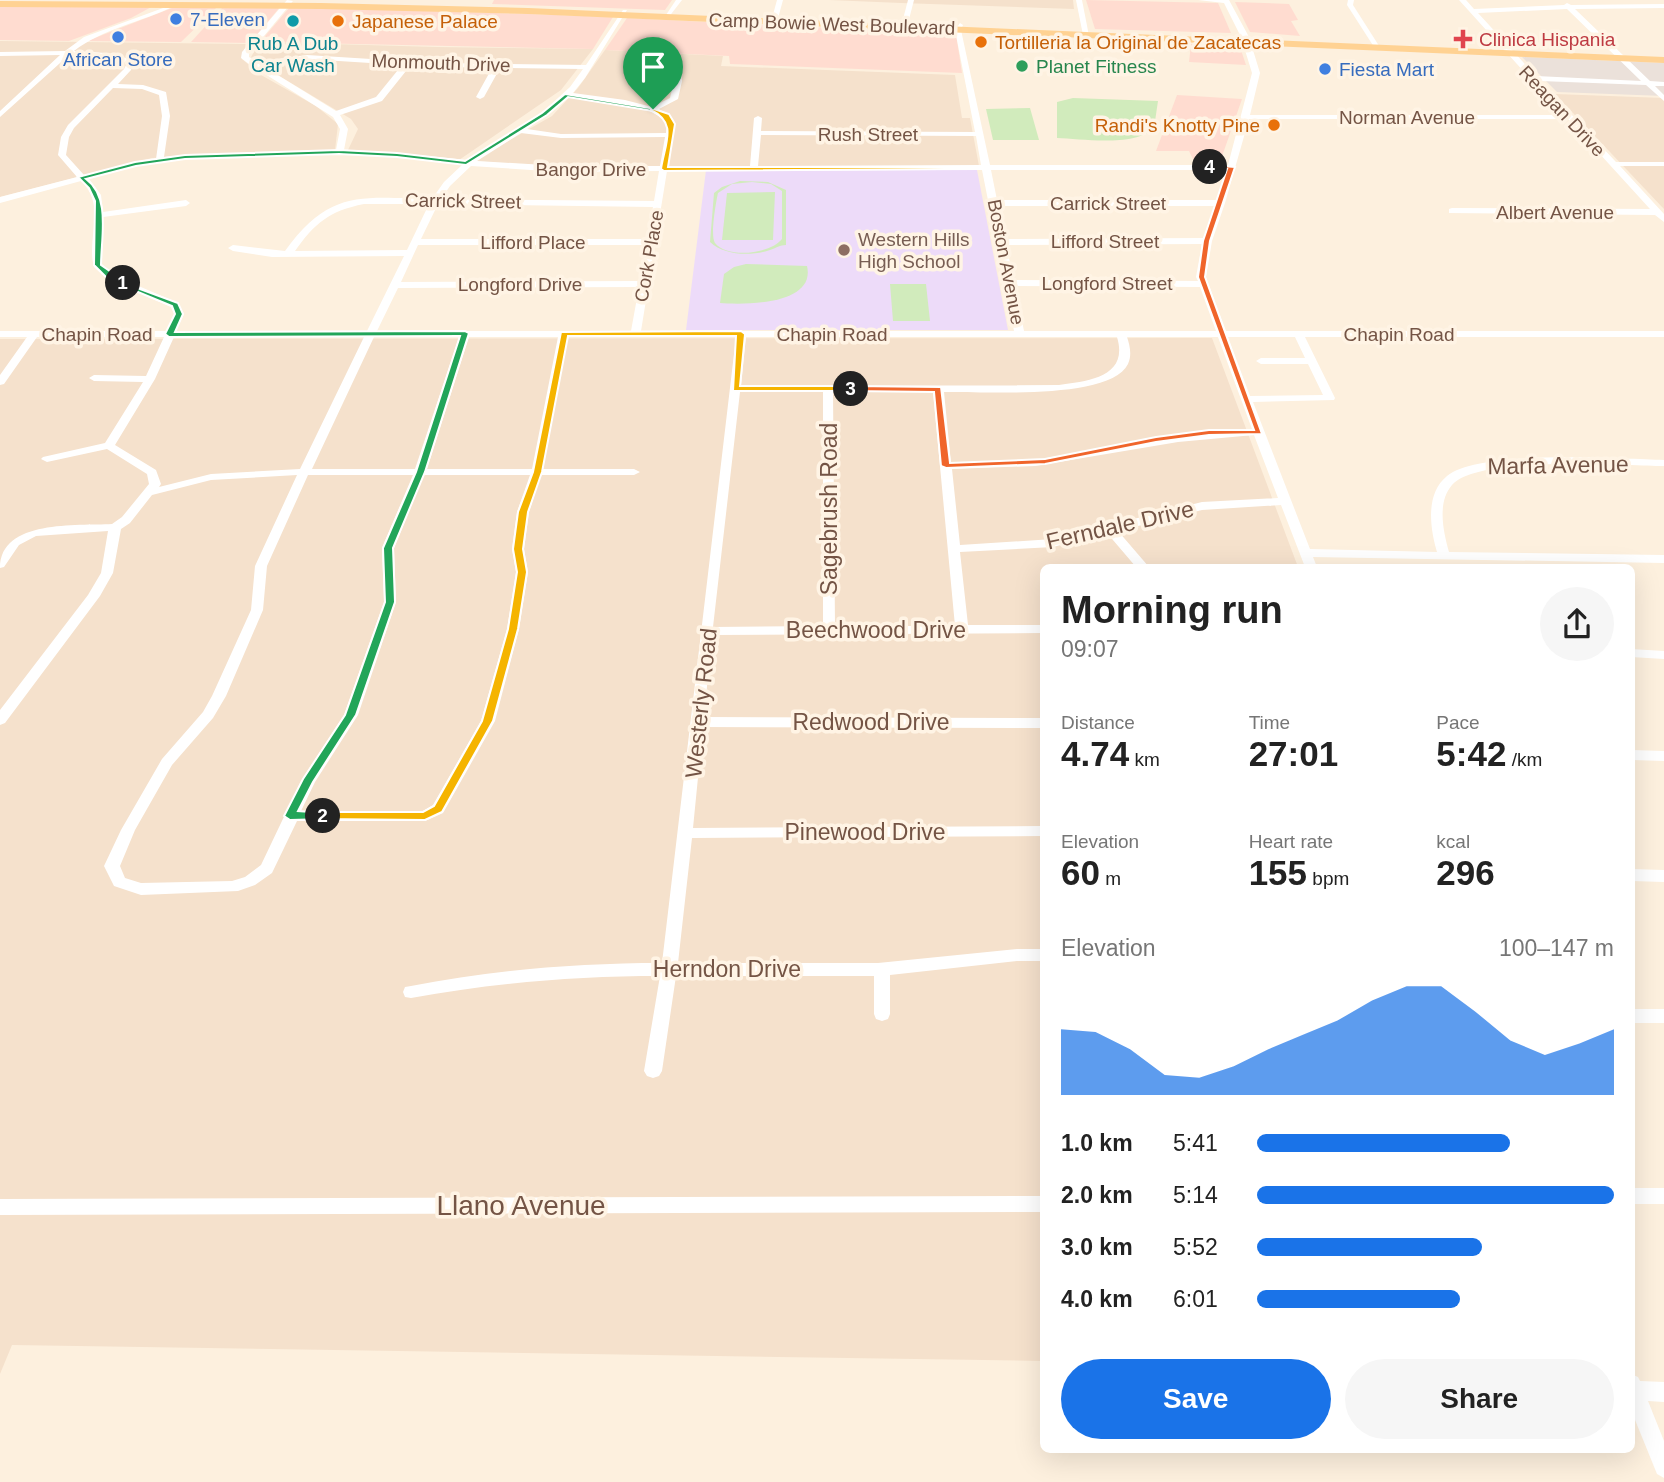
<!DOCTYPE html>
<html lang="en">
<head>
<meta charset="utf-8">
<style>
  body { margin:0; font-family:Helvetica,sans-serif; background:#f6f6f6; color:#222; height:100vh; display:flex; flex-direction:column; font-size:26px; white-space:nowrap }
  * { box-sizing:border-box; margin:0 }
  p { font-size:23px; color:#767676 }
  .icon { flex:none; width:38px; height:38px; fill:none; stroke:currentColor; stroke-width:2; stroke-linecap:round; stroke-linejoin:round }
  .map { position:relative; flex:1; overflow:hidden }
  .details { position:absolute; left:1040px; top:564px; width:595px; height:889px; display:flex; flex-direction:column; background:#fff; border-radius:10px; box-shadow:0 7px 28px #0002 }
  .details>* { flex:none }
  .pin { position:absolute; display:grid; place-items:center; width:60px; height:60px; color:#fff; margin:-72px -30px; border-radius:50% 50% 50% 0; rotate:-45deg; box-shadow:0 0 7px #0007 }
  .pin .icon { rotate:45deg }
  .km { position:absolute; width:35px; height:35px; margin:-18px; border-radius:50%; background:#222; color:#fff; font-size:19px; line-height:35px; text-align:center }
  .round { display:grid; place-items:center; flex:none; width:74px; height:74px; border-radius:37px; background:#f6f6f6 }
  .headline { display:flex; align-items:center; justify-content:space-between; height:119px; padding:0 21px }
  h1 { font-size:38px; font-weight:600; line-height:52px }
  .metrics { display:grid; grid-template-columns:repeat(3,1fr); gap:10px; height:119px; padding:7px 21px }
  .metrics div { display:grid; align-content:center }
  .metrics b { font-size:35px; font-weight:600 }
  .metrics small { font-size:19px; font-weight:400 }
  .metrics p { font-size:19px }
  .chart { height:196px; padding:14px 21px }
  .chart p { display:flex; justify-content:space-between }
  .chart svg { width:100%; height:126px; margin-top:7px; fill:#1a73e8; opacity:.7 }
  .cta { display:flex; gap:14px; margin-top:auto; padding:14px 21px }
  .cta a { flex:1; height:80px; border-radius:42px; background:#1a73e8; color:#fff; font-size:28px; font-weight:600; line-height:80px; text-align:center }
  .cta a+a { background:#f6f6f6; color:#222 }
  ul { padding:0 21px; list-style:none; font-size:23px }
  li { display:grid; grid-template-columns:112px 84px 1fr; align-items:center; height:52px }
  li i { height:18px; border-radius:9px; background:#1a73e8 }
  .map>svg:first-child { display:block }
  .residential { fill:#f5e1cc }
  .commercial { fill:#ffdcd0 }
  .industrial { fill:#ebe1da }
  .education { fill:#eddbf9 }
  .green { fill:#d1ebbc; fill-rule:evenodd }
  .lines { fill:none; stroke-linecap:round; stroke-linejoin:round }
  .minor { fill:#fff; fill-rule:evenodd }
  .major { fill:#ffd293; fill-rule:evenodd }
  .split-1 { fill:#22a559; stroke:#fff; stroke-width:2 }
  .split-2 { fill:#22a559; stroke:#fff; stroke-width:2 }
  .split-3 { fill:#f5b400; stroke:#fff; stroke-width:2 }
  .split-4 { fill:#f0652b; stroke:#fff; stroke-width:2 }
  .split-5 { fill:#f5b400; stroke:#fff; stroke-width:2 }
  .shop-dot { fill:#3f7fe0; stroke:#fff4e5; stroke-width:2.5 }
  .culture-dot { fill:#0f9aa8; stroke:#fff4e5; stroke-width:2.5 }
  .food-dot { fill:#e8710a; stroke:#fff4e5; stroke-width:2.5 }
  .health-dot { fill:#e0444e; stroke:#fff4e5; stroke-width:2.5 }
  .leisure-dot { fill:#2e9e5b; stroke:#fff4e5; stroke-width:2.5 }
  .education-dot { fill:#8d6e63; stroke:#fff4e5; stroke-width:2.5 }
  .labels { text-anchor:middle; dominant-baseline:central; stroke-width:7; stroke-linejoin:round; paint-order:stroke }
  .far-shop-label { font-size:19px; fill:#366cbe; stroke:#fff4e5; text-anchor:start }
  .far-food-label { font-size:19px; fill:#c56008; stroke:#fff4e5; text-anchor:start }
  .far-street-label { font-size:19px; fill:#745445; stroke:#fff4e5 }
  .far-health-label { font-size:19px; fill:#be3a42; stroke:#fff4e5; text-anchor:start }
  .far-culture-label { font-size:19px; fill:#0d838f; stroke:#fff4e5 }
  .far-leisure-label { font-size:19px; fill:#27864d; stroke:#fff4e5; text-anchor:start }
  .far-education-label { font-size:19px; fill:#785e54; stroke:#fff4e5; text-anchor:start }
  .street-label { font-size:23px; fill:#745445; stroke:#fff4e5 }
  .near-street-label { font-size:28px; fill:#745445; stroke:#fff4e5 }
</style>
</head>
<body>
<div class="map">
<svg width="1664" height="1482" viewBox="0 0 1664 1482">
  <rect width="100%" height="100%" fill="#fdf0de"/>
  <g class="residential">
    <path d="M829 0H1073L1074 9 901 3Z"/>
    <path d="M0 41 246 44 242 59 261 75 316 106 338 124 335 150 152 158 0 197Z"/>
    <path d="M260 42 437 47 593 49 561 90 459 160 348 150 358 129 351 119 256 62 251 57Z"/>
    <path d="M605 50 723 56 721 66 955 75 962 118H970L979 166H548L473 161 552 116 578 88Z"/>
    <path d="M1555 94 1664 98V209Z"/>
    <path d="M1212 338 1298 567H1043V1361L12 1345 0 1374V339Z"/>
  </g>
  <g class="commercial">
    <path d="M494 0H672L665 10 492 4Z"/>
    <path d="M1086 0 1218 3 1231 33 1095 29Z"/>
    <path d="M1235 2 1289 4 1298 20 1291 21 1300 36 1250 32Z"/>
    <path d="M0 5H155L131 18 69 41 0 40Z"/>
    <path d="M223 7H280L250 43 191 42Z"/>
    <path d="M172 8H216L181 42 87 41Z"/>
    <path d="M289 8 411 10 613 17 593 49 260 42Z"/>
    <path d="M627 18 956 34 962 73 730 64 729 56 605 50Z"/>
    <path d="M1191 44 1240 47 1246 65 1189 62Z"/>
    <path d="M1177 95 1242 99 1219 165H1196L1189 151H1156Z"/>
  </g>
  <path class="industrial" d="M1522 57 1664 63V96L1557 92Z"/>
  <path class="education" d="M706 170H977L1008 330H686Z"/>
  <g class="green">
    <path d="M1073 98 1158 101 1154 128C1136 147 1082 139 1057 138V102Z"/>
    <path d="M1030 108 1039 140H993L986 109Z"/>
    <path d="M740 181 768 182 786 190V245C780 245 776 248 770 250 752 256 725 256 710 242L714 193 722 187ZM752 182 771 184 782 191V239C770 254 728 259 715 243 710 236 716 202 718 193L732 184Z"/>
    <path d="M775 192 773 240H722L727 193Z"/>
    <path d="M746 264 807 266C816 305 744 305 720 303L724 274 734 267Z"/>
    <path d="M890 284H926L930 321H893Z"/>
  </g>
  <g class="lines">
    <g class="minor">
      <path d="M287 0 293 1 249 54V57L257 62 307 55 435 63 586 65 623 10H627L585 78 573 93 625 100 652 107 670 98 674 81 673 66 680 64 682 81 678 99 659 109 668 115 675 124 668 166H750L754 118 758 116 762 118 761 131 975 132 955 30 960 23 963 25 961 30 990 165H1228L1252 73 1241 37 1224 3 1198 0H1229L1249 37 1260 73 1250 115H1563L1459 0H1466L1474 9 1564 5 1567 3 1571 5 1664 4V8L1575 9 1650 81 1664 82V86H1655L1664 95V101L1646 85 1540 81 1616 162H1664V166H1620L1664 214V222L1655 215 1449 213V209L1452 208 1650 209 1568 119H1249L1225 203 1212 241 1206 277 1226 331H1664V337H1305L1335 398 1334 400 1253 402 1310 549 1437 552C1430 528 1425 494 1447 476 1482 449 1617 459 1664 460V466C1622 466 1479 455 1452 485 1437 502 1443 531 1449 552L1664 555V563L1313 557 1317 567H1305L1281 505 1202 510 1118 531 1149 567H1136L1107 533 1053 547 960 552 968 625H1043V633L712 635 704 717 1043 718V728L703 727 693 828 1043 826V836L692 838 678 963H878L1017 949H1043V961H1017L890 975V1014L888 1019 882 1021 876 1019 874 1014V976H676L662 1071 659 1076 653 1078 647 1076 644 1071 660 976C576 976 494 983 411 998L405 997 403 992 405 987 411 986C494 970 577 963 662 963L736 337H568L543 469H634L640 472 634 475H541L529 512 524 549 528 572 519 629 495 721 443 813 425 821H297L272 873 255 885 238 891 141 895 114 886 104 866 121 830 162 759 203 712 212 696 251 610 255 566 297 475 211 480 152 495 130 523 121 529 113 573 100 596 5 723 0 725V710L88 595 101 573 108 531 36 536 19 545 4 567 0 568C0 519 77 526 112 524L122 517 149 484 147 474 107 449 47 462 41 459 43 457 105 443 143 382 94 381 89 378 94 375 146 376 164 337H37L4 384 0 385V375L27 337H0V331H166L174 314 171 307 107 279 94 267C86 238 107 205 81 181L0 203V197L77 177 58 155 61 137 68 125 124 69 127 63 106 57 69 55 0 117V111L60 55 0 56V52L65 51 84 37 174 4V6C142 22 102 29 74 51L106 53 134 60 131 70 118 84 143 85 166 92 170 116 164 157 185 155 336 150 340 129 333 117 254 67H249V64L241 58 242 52ZM1567 9 1641 81 1536 76 1478 13ZM307 59 402 65 376 97 336 111 263 66ZM410 66 492 68 476 97 480 99 484 97 500 68 583 69 570 87 545 110 468 160 397 153 344 150 348 129 340 115 382 101ZM113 88 142 89 159 95 162 116 156 159 135 162 84 175 66 155 69 137 74 128ZM569 97C596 100 650 101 667 124L666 133 561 134 527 129ZM521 133 561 138 665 137 660 166H561L477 161ZM761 135 976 136 981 165 758 166ZM339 154 397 157 462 165 444 182 432 199C362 198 331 188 285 251L233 245 228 248 233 251 272 257 404 256 367 331H176L184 314 178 303 113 275 102 264 103 217 186 206 190 203 186 200 103 212 101 195 89 179 135 166 185 159ZM471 166 561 172 659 171 654 201 441 199 450 186ZM982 170 1014 331H641L667 171ZM991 170H1226L1217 200H997ZM364 204H429L407 250 295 251C315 223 329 211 364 204ZM438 204 653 207 647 239H421ZM998 206H1216L1203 238 1005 239ZM1202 244 1196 277 1198 281 1014 280 1006 245ZM418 245H646L640 281 401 282ZM1015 286 1200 287 1216 331H1024ZM639 287 631 331H377L398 288ZM174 337H364L300 469 211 474 159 487 161 484 156 470 115 445 155 379ZM374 337H459L415 469H312ZM469 337H558L532 469H427ZM746 337H1117C1129 377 1089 381 1059 385L741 386ZM1127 337H1218L1252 429 1178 435 1035 460 951 463 944 392C981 391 1110 401 1128 364 1132 355 1130 346 1127 337ZM1228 337H1295L1305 358H1261L1256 361 1261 364H1308L1323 395 1250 396ZM740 392H823V626L713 627ZM833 392H933L955 626H835ZM1254 435 1278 498 1202 502 1053 539 960 545 952 469 1035 466 1178 442ZM308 475H413L382 548 384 602 344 715 301 781 261 865 245 877 232 881 141 883 125 878 120 866 135 830 172 765 213 718 226 696 263 610 267 566ZM424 475H530L517 512 512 549 516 572 507 629 481 721 433 805 423 811H301L315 782 358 715 396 602 394 548Z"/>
      <path d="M676 0H682L668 18H664Z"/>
      <path d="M777 0H783L777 22 774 24 771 22Z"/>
      <path d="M908 0H914L907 27 904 29 901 27Z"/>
      <path d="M1076 0H1082L1089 36 1083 35Z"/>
      <path d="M1348 0H1354L1353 5 1381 49 1374 47 1347 5Z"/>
      <path d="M1631 649 1664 651V659L1631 657Z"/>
      <path d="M1631 750 1664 751V761L1631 760Z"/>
      <path d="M1631 869 1664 870V882L1631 881Z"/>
      <rect x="1631" y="1009" width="33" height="14"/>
      <rect x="1631" y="1188" width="33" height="16"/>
      <path d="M1043 1196V1212L0 1215V1199Z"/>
      <path d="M1631 1374 1638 1377 1640 1381 1664 1382V1402L1648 1401 1664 1441V1478L1657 1474 1631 1410Z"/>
    </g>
    <path class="major" d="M0 1 321 3 528 8 1664 57V63L528 14 321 9 0 7Z"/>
  </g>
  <path class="split-1" d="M565 94 656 109 653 111 568 97 547 115 466 165 397 157 339 154 185 159 136 166 86 179C111 197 101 238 101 265L127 283 123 286 107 278 94 265 95 201 89 188 78 177 135 162 185 155 339 150 397 153 465 161 542 113Z"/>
  <path class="split-2" d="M121 282 178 303 183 314 175 332 465 331 469 333 425 472 393 548 395 602 356 715 313 782 298 811 327 813V819L290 820 284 816 303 779 345 715 385 602 383 548 416 472 460 336 169 337 165 334 175 314 172 306 121 285Z"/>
  <path class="split-3" d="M741 331 745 334 740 386H851L856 389 851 391H733L736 336H568L542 472 528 512 523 549 527 572 518 629 493 721 442 812 425 820 318 819V813L323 812H423L434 806 482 721 508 629 517 572 513 549 518 512 533 472 561 332Z"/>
  <path class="split-4" d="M1210 165 1235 167 1210 241 1205 277 1262 434 1209 435 1156 442 1045 464 946 468 941 466 934 392 851 391 847 389 851 386 941 387 950 463 1045 459 1156 437 1209 430H1254L1198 277 1203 241 1227 169H1208Z"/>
  <path class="split-5" d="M651 108 669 114 675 124 668 167H1214L664 171 661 169C665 143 678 123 651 110Z"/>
  <g class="shop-dot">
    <circle cx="176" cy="19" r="7"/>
    <circle cx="118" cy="37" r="7"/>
    <circle cx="1325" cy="69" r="7"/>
  </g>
  <circle class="culture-dot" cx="293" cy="21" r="7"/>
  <g class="food-dot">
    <circle cx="338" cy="21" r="7"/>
    <circle cx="981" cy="42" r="7"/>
    <circle cx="1274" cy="125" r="7"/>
  </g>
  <path class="health-dot" d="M1459.5 28.5h7v7h7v7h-7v7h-7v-7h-7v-7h7z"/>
  <circle class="leisure-dot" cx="1022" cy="66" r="7"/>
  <circle class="education-dot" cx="844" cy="250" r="7"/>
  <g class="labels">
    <g class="far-shop-label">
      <text x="190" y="19">7-Eleven</text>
      <text x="118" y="59" text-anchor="middle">African Store</text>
      <text x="1339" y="69">Fiesta Mart</text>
    </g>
    <g class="far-food-label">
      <text x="352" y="21">Japanese Palace</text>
      <text x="995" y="42">Tortilleria la Original de Zacatecas</text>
      <text x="1260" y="125" text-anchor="end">Randi's Knotty Pine</text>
    </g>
    <g class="far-street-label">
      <text transform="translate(832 24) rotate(2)">Camp Bowie West Boulevard</text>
      <text transform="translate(441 63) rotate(2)">Monmouth Drive</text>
      <text transform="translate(1562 111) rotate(47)">Reagan Drive</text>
      <text x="1407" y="117">Norman Avenue</text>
      <text x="868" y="134">Rush Street</text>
      <text x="591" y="169">Bangor Drive</text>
      <text transform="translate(463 201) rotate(1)">Carrick Street</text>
      <text x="1108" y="203">Carrick Street</text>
      <text x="1555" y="212">Albert Avenue</text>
      <text x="1105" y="241">Lifford Street</text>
      <text x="533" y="242">Lifford Place</text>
      <text transform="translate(649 256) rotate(-80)">Cork Place</text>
      <text transform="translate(1006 262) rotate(79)">Boston Avenue</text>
      <text x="1107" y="283">Longford Street</text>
      <text x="520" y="284">Longford Drive</text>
      <text x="97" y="334">Chapin Road</text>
      <text x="832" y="334">Chapin Road</text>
      <text x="1399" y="334">Chapin Road</text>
    </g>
    <g class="far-health-label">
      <text x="1479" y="39">Clinica Hispania</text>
    </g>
    <g class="far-culture-label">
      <text x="293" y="43">Rub A Dub<tspan x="293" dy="22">Car Wash</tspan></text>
    </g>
    <g class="far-leisure-label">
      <text x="1036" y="66">Planet Fitness</text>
    </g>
    <g class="far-education-label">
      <text x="858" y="239">Western Hills<tspan x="858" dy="22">High School</tspan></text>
    </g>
    <g class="street-label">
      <text transform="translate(1558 465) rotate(-1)">Marfa Avenue</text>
      <text transform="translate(829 509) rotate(-90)">Sagebrush Road</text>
      <text transform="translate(1120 525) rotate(-13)">Ferndale Drive</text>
      <text x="876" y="630">Beechwood Drive</text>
      <text transform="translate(701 703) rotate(-84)">Westerly Road</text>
      <text x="871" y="722">Redwood Drive</text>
      <text x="865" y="832">Pinewood Drive</text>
      <text x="727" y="969">Herndon Drive</text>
    </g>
    <g class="near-street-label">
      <text x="521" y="1205">Llano Avenue</text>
    </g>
  </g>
</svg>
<div class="pin" style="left:653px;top:109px;background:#1e9e55"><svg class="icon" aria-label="arrive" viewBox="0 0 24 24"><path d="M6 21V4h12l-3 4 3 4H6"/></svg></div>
<b class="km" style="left:123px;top:283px">1</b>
<b class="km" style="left:323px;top:816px">2</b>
<b class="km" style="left:851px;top:389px">3</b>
<b class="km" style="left:1210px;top:167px">4</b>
<section class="details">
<div class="headline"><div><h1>Morning run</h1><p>09:07</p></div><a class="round"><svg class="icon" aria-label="share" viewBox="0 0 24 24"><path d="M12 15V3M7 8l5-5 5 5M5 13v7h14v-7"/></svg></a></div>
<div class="metrics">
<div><p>Distance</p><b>4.74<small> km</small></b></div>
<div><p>Time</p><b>27:01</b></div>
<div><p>Pace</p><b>5:42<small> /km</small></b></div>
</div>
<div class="metrics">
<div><p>Elevation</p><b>60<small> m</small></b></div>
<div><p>Heart rate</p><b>155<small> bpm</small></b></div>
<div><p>kcal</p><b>296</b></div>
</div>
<div class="chart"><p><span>Elevation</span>100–147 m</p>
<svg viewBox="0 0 160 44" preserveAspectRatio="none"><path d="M0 44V21L10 22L20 28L30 37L40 38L50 34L60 28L70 23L80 18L90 11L100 6L110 6L120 15L130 25L140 30L150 26L160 21V44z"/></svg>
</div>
<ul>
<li><b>1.0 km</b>5:41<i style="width:71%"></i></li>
<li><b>2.0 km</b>5:14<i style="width:100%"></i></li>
<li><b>3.0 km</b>5:52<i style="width:63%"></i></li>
<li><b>4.0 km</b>6:01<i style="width:57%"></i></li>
</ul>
<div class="cta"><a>Save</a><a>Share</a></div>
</section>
</div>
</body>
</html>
